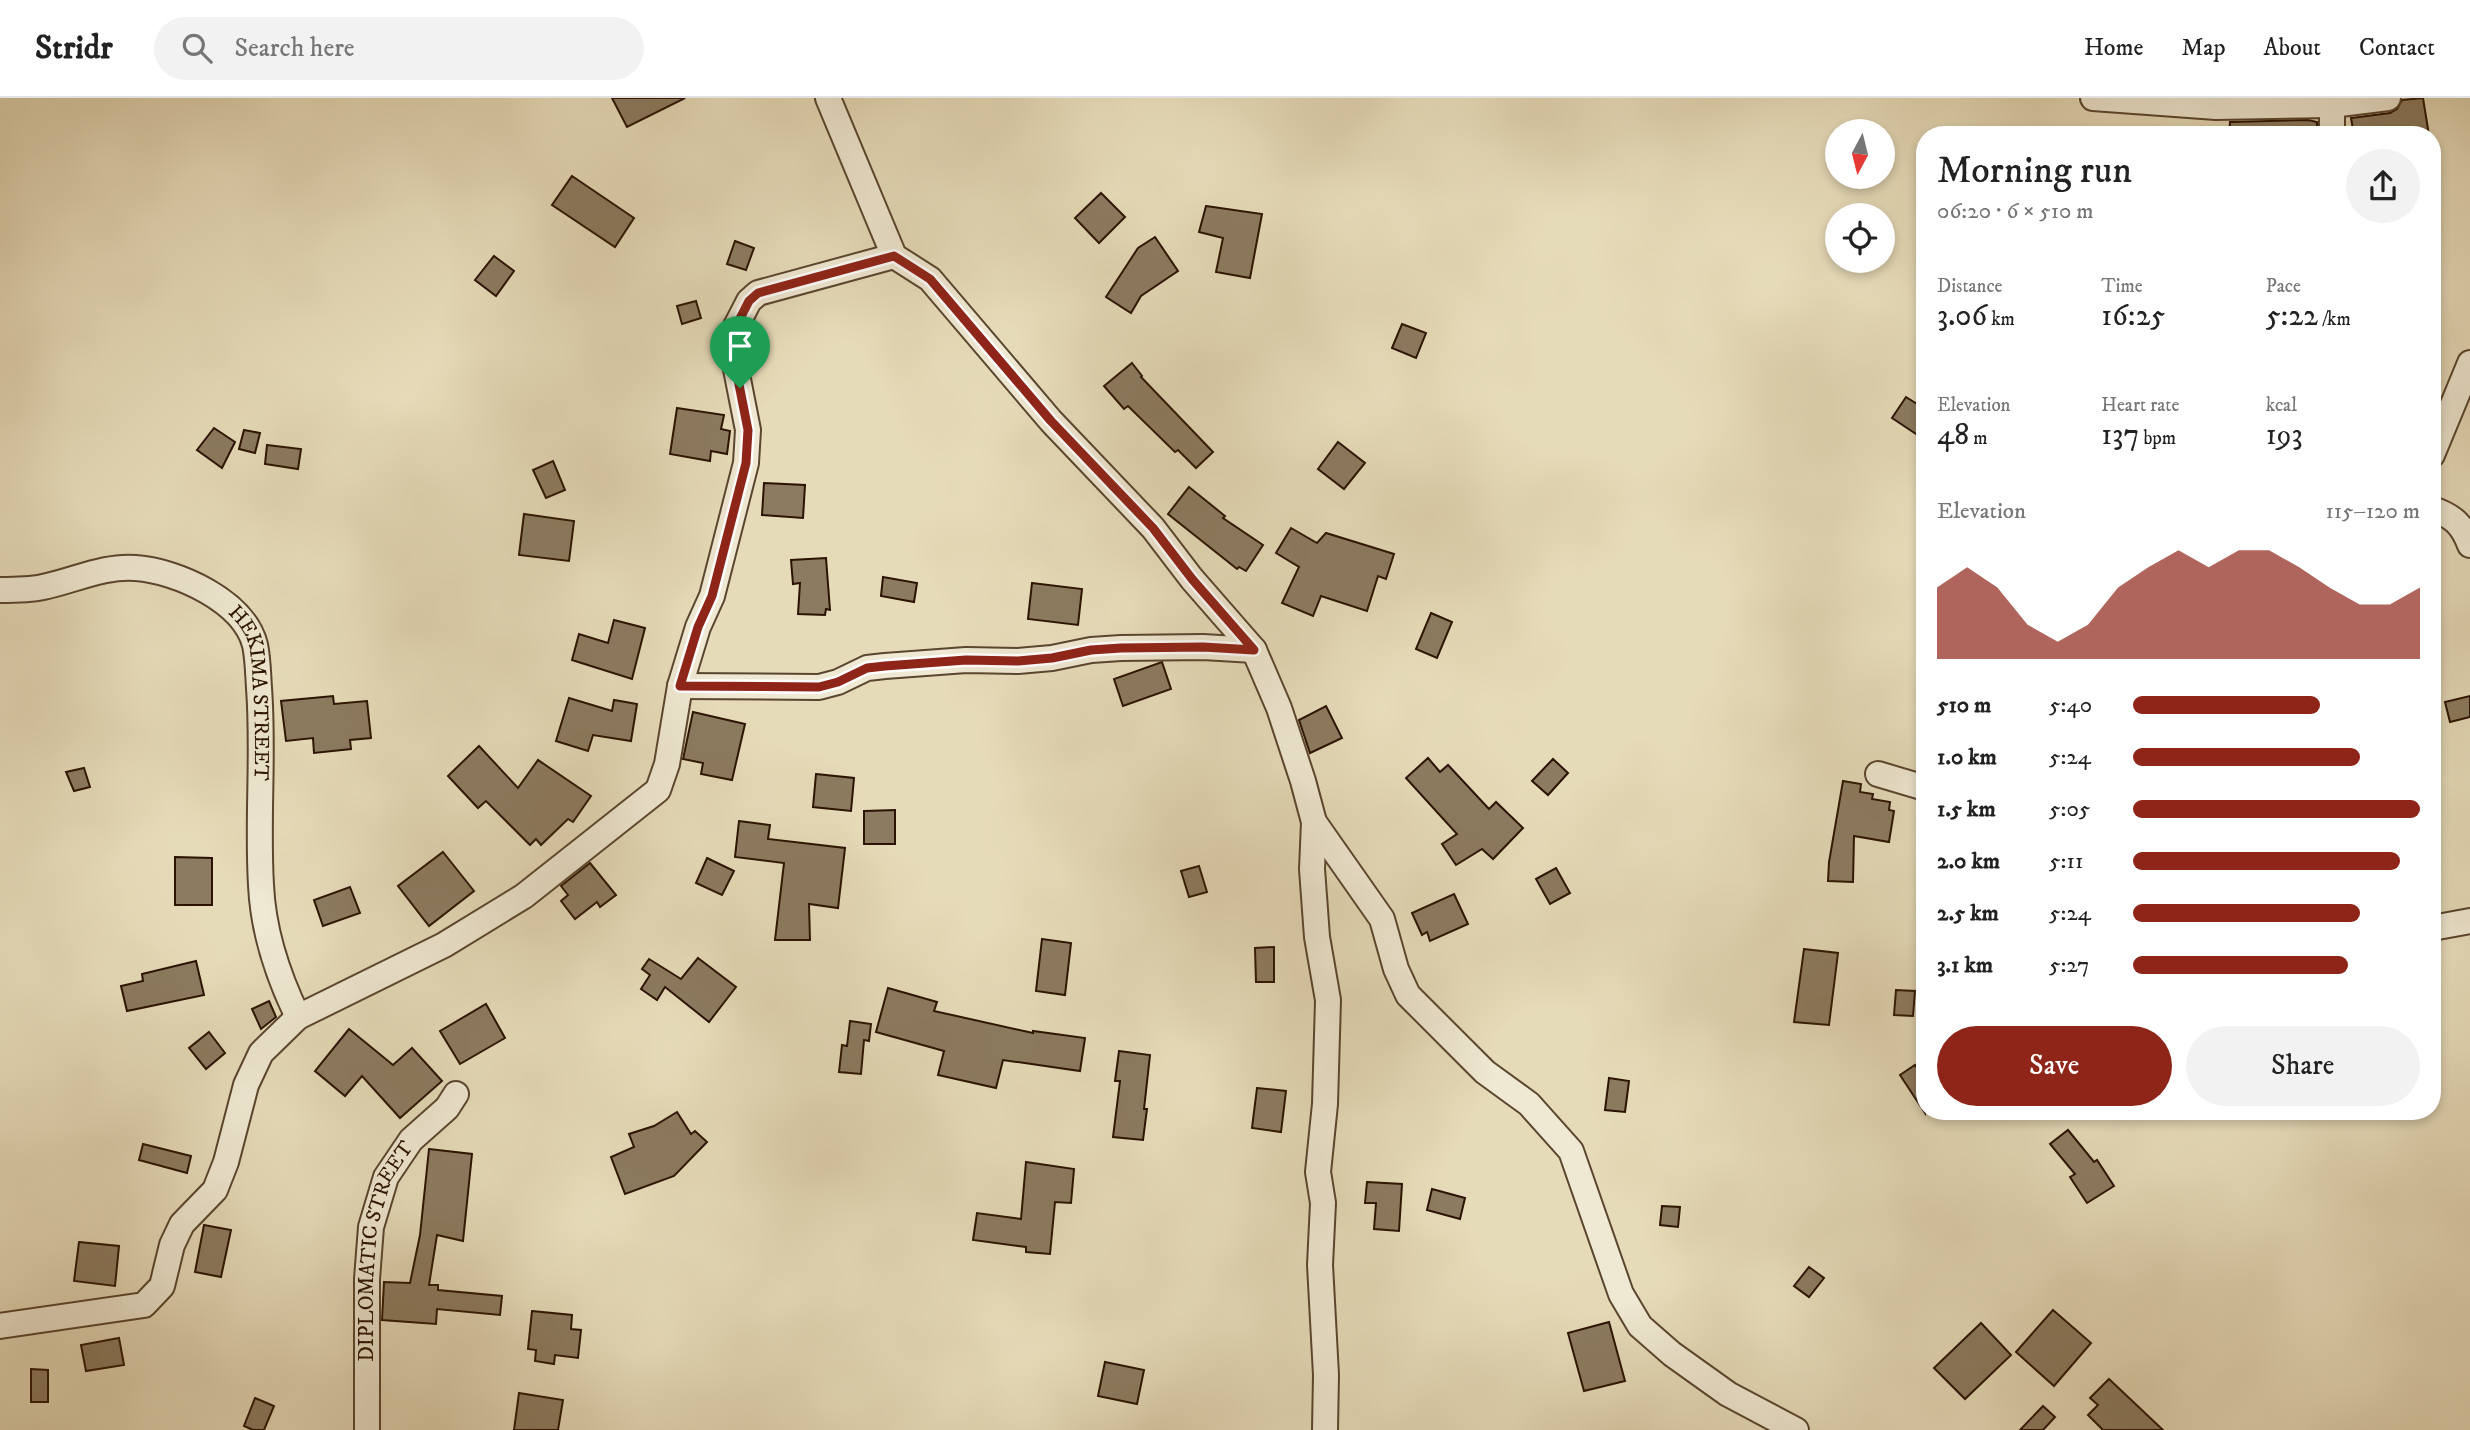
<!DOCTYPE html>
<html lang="en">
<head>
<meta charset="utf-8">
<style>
  body { margin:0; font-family:"IM FELL DW Pica",serif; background:#f2f2f2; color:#222; height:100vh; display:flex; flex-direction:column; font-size:26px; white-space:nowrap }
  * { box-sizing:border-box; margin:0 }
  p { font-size:23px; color:#767676 }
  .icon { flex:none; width:38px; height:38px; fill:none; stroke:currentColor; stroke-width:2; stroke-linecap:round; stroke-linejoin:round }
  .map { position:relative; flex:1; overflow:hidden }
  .drawer { position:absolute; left:1916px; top:28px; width:525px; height:994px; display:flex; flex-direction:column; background:#fff; border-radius:28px; box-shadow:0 4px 10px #0003 }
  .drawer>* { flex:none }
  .needle { width:46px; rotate:187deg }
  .tools { position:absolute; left:1825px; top:21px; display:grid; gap:14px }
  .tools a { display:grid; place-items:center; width:70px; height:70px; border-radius:50%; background:#fff; box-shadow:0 4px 10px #0003; font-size:35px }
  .pin { position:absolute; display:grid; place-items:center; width:60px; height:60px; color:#fff; margin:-72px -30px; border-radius:50% 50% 50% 0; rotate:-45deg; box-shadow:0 0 7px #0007 }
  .pin .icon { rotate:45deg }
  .round { display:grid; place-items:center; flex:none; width:74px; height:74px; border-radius:37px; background:#f2f2f2 }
  .headline { display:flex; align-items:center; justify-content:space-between; height:119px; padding:0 21px }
  h1 { font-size:38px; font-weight:600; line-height:52px }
  .metrics { display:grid; grid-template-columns:repeat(3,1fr); gap:10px; height:119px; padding:7px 21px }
  .metrics div { display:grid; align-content:center }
  .metrics b { font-size:30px; font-weight:600 }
  .metrics small { font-size:19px; font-weight:400 }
  .metrics p { font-size:19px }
  .chart { height:196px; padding:14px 21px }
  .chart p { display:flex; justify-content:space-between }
  .chart svg { width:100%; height:126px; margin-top:7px; fill:#8f2418; opacity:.7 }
  .primary-button { display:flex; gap:14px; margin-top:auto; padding:14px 21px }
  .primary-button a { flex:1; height:80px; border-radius:42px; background:#8f2418; color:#fff; font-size:28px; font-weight:600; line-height:80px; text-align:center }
  .primary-button a+a { background:#f2f2f2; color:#222 }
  ul { padding:0 21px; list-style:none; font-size:23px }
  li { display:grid; grid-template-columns:112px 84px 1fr; align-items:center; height:52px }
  li i { height:18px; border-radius:9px; background:#8f2418 }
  header { display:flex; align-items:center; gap:42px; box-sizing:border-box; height:98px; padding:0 35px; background:#fff; border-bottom:2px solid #e0e0e0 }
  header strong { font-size:33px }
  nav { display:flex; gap:38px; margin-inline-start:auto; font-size:24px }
  .search { width:490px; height:63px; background:#f2f2f2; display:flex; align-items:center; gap:18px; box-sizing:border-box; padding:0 24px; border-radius:38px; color:#767676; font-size:26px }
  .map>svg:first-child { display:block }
  .building { fill:#8c7b60; stroke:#2b1300; stroke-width:2 }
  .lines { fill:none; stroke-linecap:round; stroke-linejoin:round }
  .street-casing { stroke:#5a452e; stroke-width:28 }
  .street { stroke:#efe8d2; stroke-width:24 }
  .route-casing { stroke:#fff; stroke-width:14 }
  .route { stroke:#8f2418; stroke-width:9 }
  .labels { text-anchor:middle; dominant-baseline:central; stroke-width:6; stroke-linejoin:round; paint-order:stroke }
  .street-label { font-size:21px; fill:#2b1300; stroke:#efe8d2 }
</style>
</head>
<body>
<header>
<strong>Stridr</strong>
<div class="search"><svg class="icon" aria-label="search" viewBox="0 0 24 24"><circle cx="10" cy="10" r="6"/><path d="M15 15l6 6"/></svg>Search here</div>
<nav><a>Home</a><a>Map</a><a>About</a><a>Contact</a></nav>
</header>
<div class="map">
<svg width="2470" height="1332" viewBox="0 0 2470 1332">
  <rect width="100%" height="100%" fill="#e6dbb9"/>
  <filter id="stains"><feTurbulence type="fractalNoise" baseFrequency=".00286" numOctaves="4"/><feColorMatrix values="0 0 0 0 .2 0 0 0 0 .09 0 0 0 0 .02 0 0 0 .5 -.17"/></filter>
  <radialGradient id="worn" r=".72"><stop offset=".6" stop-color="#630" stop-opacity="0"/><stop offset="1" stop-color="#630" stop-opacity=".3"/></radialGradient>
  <g class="building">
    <path d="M612 0H685L627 29Z"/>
    <path d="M2423 0 2429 37H2354L2351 20 2390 15 2397 11 2402 2Z"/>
    <path d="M2308 22 2317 24V37H2229L2230 24Z"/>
    <path d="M572 78 634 120 615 149 552 107Z"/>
    <path d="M1101 95 1125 119 1099 145 1075 120Z"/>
    <path d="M1206 108 1262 116 1250 180 1216 174 1223 140 1199 134Z"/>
    <path d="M1155 139 1178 173 1141 198 1131 215 1106 199 1138 150Z"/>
    <path d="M735 143 754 150 746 172 727 166Z"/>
    <path d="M494 158 514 173 496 198 475 182Z"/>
    <path d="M696 203 701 220 682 226 677 208Z"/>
    <path d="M1402 226 1426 235 1416 260 1392 250Z"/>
    <path d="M1132 265 1142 278 1141 279 1213 354 1196 370 1178 352 1175 354 1128 308 1124 311 1104 288Z"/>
    <path d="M1906 299 1925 311V342L1892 320Z"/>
    <path d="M677 310 724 317 721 331 730 333 727 356 711 353 710 363 670 356Z"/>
    <path d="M214 330 235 344 222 370 197 352Z"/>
    <path d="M244 332 260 335 255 355 239 351Z"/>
    <path d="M1338 344 1365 365 1344 391 1318 371Z"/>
    <path d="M267 347 301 351 298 371 265 366Z"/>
    <path d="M553 363 565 392 546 400 533 372Z"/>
    <path d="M764 385 805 387 803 420 762 417Z"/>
    <path d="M1189 389 1225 418 1223 420 1263 447 1246 473 1239 469 1237 471 1168 416Z"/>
    <path d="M524 416 574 423 569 463 519 457Z"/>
    <path d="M1291 430 1317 445 1326 435 1394 456 1386 481 1378 478 1367 513 1321 498 1313 518 1282 505 1299 469 1276 455Z"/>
    <path d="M826 460 830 512 826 511 825 517 798 516 800 485 793 486 791 462Z"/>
    <path d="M883 479 917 485 914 504 881 498Z"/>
    <path d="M1032 485 1082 491 1078 527 1028 521Z"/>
    <path d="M1431 515 1452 524 1437 560 1416 551Z"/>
    <path d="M614 522 645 530 632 581 572 562 579 536 608 545Z"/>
    <path d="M1162 564 1171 591 1123 608 1114 581Z"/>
    <path d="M333 598 334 606 367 603 371 640 350 642 351 651 314 655 313 640 286 643 281 603Z"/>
    <path d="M2470 598V619L2450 624 2445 604Z"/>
    <path d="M569 600 612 613 614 602 637 606 631 643 593 637 588 653 556 643Z"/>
    <path d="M1326 608 1342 640 1310 655 1299 622Z"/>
    <path d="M693 614 745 626 732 682 701 676 703 665 683 661Z"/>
    <path d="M479 648 518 690 538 662 591 698 573 724 568 721 541 747 536 741 530 747 486 703 478 710 448 678Z"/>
    <path d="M1428 660 1440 674 1448 667 1489 711 1496 704 1523 730 1493 761 1482 751 1456 767 1442 746 1457 736 1406 680Z"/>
    <path d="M1553 661 1568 675 1548 697 1532 683Z"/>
    <path d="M84 670 90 689 74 693 66 674Z"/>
    <path d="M816 676 854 680 851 713 813 709Z"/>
    <path d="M1843 683 1861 686 1860 694 1873 696 1872 701 1890 704 1889 712 1894 713 1889 744 1854 738 1853 784 1828 783 1829 764Z"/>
    <path d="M895 712V746H864V713Z"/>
    <path d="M739 723 770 727 768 741 845 750 838 810 809 806 810 842H775L784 765 735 759Z"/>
    <path d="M443 754 474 793 429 828 398 788Z"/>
    <path d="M175 759 212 760V807H175Z"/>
    <path d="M707 760 734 773 722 797 696 785Z"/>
    <path d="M590 765 616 797 600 809 597 804 575 821 561 803 568 797 561 788Z"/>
    <path d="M1199 768 1207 794 1189 799 1181 773Z"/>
    <path d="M1556 770 1570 795 1550 806 1536 781Z"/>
    <path d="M350 789 360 815 323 828 314 802Z"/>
    <path d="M1454 796 1468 826 1430 843 1427 834 1422 837 1412 815Z"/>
    <path d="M1042 841 1071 845 1065 897 1036 893Z"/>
    <path d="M1274 849V884H1256L1255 850Z"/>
    <path d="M1804 851 1838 855 1829 927 1794 924Z"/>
    <path d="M698 860 736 889 709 924 665 889 657 902 641 891 650 877 642 871 649 861 681 881Z"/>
    <path d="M196 863 204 897 127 913 121 888 143 883 142 876Z"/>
    <path d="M888 890 937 904 934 913 1033 935V933L1085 940 1080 973 1003 962 996 990 938 977 944 953 876 934Z"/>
    <path d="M1896 892 1915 893 1913 918 1894 917Z"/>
    <path d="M269 903 276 919 261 931 252 911Z"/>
    <path d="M486 906 505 940 460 966 440 933Z"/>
    <path d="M850 923 871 926 869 943 864 942 861 976 839 974 842 947 847 948Z"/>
    <path d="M349 931 393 967 412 950 442 983 400 1020 362 978 345 998 315 973Z"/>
    <path d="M209 934 225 955 206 971 189 950Z"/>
    <path d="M1119 953 1150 957 1144 1011H1147L1143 1042 1113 1039 1120 983H1115Z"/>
    <path d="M1915 967 1925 983V1015L1900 977Z"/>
    <path d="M1609 980 1629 983 1625 1014 1605 1012Z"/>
    <path d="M1257 990 1286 993 1281 1034 1252 1030Z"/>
    <path d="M677 1014 691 1036 695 1033 707 1044 674 1078 625 1096 611 1059 634 1049 629 1036 654 1028Z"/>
    <path d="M2068 1032 2094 1064 2097 1062 2114 1088 2087 1105 2070 1079 2075 1076 2050 1046Z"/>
    <path d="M143 1046 191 1058 187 1075 139 1062Z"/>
    <path d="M429 1051 472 1056 463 1143 437 1137 429 1187H438V1192L502 1198 500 1217 437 1211 436 1226 382 1222 384 1184 410 1185 420 1137Z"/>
    <path d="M1026 1064 1074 1071 1071 1105 1055 1104 1050 1156 1026 1154V1149L973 1142 977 1115 1021 1121Z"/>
    <path d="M1367 1084 1402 1086 1399 1133 1374 1131 1376 1105H1365Z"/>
    <path d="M1432 1091 1465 1100 1460 1121 1427 1112Z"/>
    <path d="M1662 1108 1680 1109 1678 1129 1660 1127Z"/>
    <path d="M204 1127 231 1132 221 1179 195 1174Z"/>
    <path d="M79 1144 119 1148 115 1188 74 1183Z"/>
    <path d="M1809 1169 1824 1180 1809 1199 1794 1188Z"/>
    <path d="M2053 1212 2091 1245 2054 1288 2016 1254Z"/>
    <path d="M532 1213 572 1217 571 1231 581 1232 578 1260 555 1257 554 1266 535 1263 536 1252 528 1251Z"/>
    <path d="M1609 1224 1625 1283 1584 1293 1568 1235Z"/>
    <path d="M1981 1225 2011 1257 1965 1301 1934 1270Z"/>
    <path d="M119 1240 124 1267 86 1273 81 1247Z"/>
    <path d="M1105 1264 1144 1272 1137 1306 1098 1298Z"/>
    <path d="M31 1271 48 1272V1304H31Z"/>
    <path d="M2109 1281 2163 1332H2103L2088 1317 2098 1307 2090 1300Z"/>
    <path d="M519 1295 563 1302 558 1332H514Z"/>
    <path d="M255 1300 274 1308 264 1332H253L244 1328Z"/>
    <path d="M2043 1308 2055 1319 2043 1332H2020Z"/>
  </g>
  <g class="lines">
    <defs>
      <g id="street">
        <path d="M828 0 894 158 930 181 1051 323 1153 430 1192 481 1254 552 1279 610 1303 683 1314 724 1312 771 1317 839 1328 902 1325 1006 1318 1074 1323 1105 1320 1167 1326 1277 1325 1332"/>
        <path d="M2093 0 2216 9 2332 7 2388 0"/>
        <path d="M2332 7V37"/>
        <path d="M2432 357 2470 265"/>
        <path d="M2432 411C2453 418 2462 426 2470 447"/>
        <path id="s1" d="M0 492C14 492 29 492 43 489 73 483 105 467 136 470 177 473 244 503 255 547 258 561 258 576 259 590 264 656 257 721 261 787 263 833 278 878 298 919"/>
        <path d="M680 588 819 589 838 584 867 570 885 568 966 562 1018 563 1052 560 1091 552 1121 550 1203 549 1254 552"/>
        <path d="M1878 676 1925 690"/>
        <path d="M1314 724 1382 821 1396 871 1408 897 1485 974 1529 1006 1571 1053 1621 1196 1640 1228 1672 1256 1728 1296 1796 1332"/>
        <path d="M2432 830 2470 823"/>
        <path d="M0 1228 144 1207 162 1188 172 1147 182 1126 215 1092 226 1064 246 987 261 955 298 919 444 847 524 798 658 692 667 666 680 588 698 529 712 498 746 365 748 332 733 256 732 236 749 203 758 195 894 158"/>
        <path id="s2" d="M367 1332V1181L371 1129 386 1079 411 1042 447 1010 456 996"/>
      </g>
    </defs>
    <use href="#street" class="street-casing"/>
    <use href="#street" class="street"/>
  </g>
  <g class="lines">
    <defs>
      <path id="route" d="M894 158 930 181 1051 323 1153 430 1192 481 1254 552 1203 549 1121 550 1091 552 1052 560 1018 563 966 562 885 568 867 570 838 584 819 589 680 588 698 529 712 498 746 365 748 332 733 256 732 236 749 203 758 195Z"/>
    </defs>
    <use href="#route" class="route-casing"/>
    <use href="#route" class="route"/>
  </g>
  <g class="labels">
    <g class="street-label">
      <text stroke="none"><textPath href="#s1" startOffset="334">HEKIMA STREET</textPath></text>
      <text stroke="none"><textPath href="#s2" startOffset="182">DIPLOMATIC STREET</textPath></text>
    </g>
  </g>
  <rect width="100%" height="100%" filter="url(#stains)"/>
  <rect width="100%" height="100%" fill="url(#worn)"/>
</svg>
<div class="tools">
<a><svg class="needle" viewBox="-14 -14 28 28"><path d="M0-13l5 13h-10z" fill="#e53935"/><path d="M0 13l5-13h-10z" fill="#767676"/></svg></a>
<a><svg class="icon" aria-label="locate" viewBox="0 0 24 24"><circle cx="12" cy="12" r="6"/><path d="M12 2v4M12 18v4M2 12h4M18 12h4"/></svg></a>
</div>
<div class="pin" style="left:740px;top:290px;background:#1e9e55"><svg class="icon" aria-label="arrive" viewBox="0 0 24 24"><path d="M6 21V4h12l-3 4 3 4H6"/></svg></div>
<section class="drawer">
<div class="headline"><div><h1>Morning run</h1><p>06:20 · 6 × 510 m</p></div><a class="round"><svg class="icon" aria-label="share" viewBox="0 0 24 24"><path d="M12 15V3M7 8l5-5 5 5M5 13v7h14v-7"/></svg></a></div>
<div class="metrics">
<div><p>Distance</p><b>3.06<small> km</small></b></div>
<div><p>Time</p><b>16:25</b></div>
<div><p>Pace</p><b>5:22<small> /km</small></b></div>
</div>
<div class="metrics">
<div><p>Elevation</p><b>48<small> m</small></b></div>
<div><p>Heart rate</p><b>137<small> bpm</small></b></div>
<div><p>kcal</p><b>193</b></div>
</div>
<div class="chart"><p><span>Elevation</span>115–120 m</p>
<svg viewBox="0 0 160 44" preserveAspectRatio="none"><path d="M0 44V19L10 12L20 19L30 32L40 38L50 32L60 19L70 12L80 6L90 12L100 6L110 6L120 12L130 19L140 25L150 25L160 19V44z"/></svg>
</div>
<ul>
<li><b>510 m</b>5:40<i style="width:65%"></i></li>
<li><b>1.0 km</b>5:24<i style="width:79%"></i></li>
<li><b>1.5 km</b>5:05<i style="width:100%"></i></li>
<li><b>2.0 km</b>5:11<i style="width:93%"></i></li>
<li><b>2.5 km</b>5:24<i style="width:79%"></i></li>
<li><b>3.1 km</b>5:27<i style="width:75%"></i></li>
</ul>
<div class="primary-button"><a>Save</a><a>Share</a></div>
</section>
</div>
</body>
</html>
